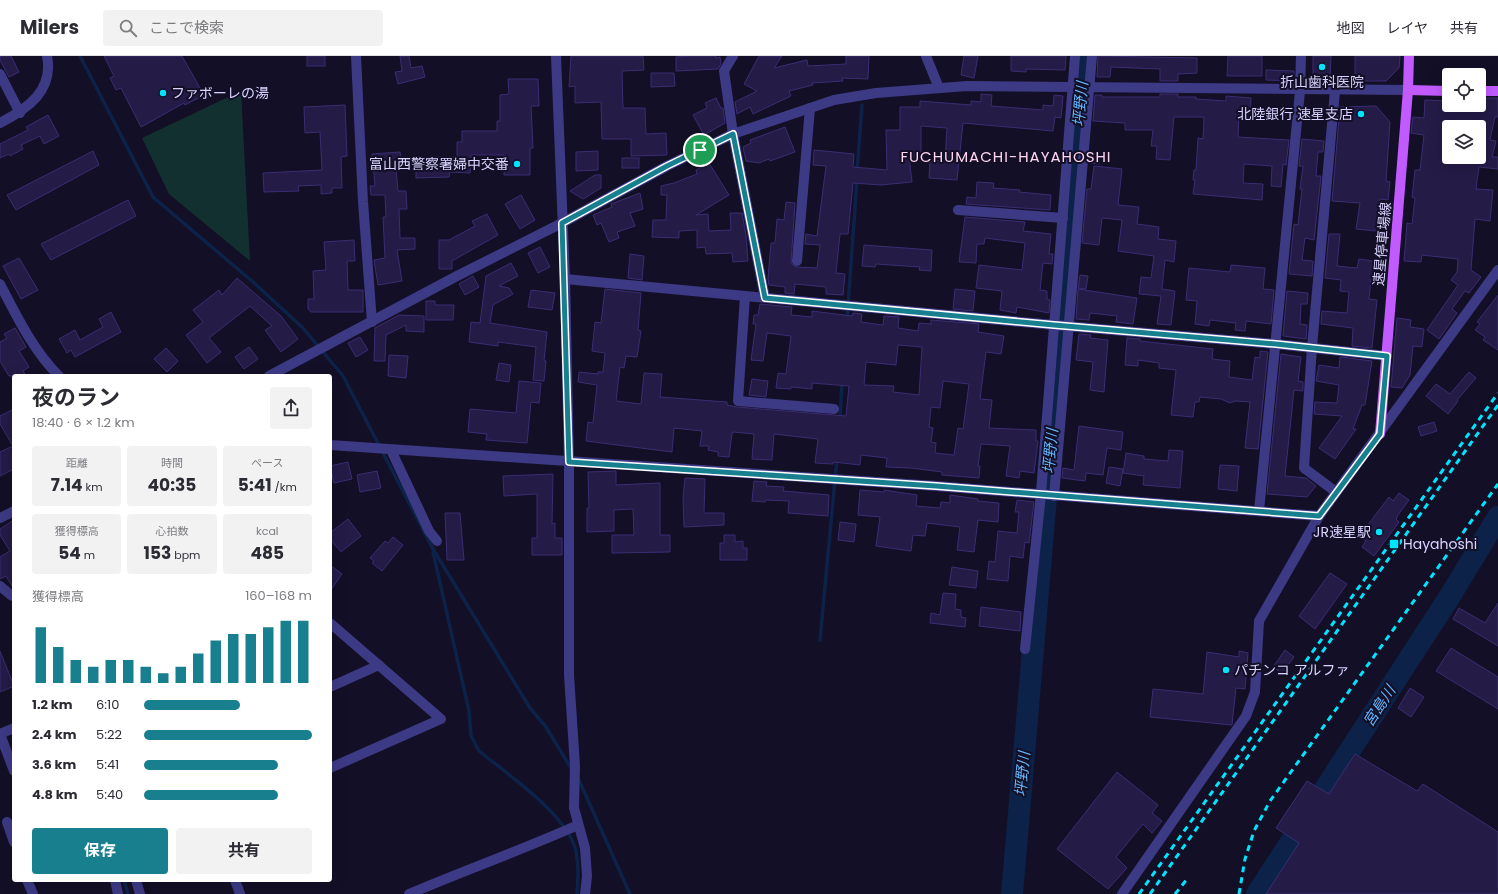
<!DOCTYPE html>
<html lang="ja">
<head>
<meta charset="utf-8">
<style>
  body { margin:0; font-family:Poppins,"Noto Sans JP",sans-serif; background:#f2f2f3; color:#2b2b33; height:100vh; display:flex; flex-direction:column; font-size:15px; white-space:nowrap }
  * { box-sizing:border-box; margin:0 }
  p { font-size:13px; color:#7c7c81 }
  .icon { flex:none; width:22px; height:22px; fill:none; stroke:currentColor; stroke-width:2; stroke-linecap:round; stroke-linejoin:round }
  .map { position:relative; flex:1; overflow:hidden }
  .side { position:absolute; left:12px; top:318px; width:320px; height:508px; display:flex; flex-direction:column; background:#fff; border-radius:4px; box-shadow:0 4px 16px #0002 }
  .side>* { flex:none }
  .fabs { position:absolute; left:1442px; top:12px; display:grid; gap:8px }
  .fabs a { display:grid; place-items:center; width:44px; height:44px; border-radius:4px; background:#fff; box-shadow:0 4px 16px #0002; font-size:20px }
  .pin { position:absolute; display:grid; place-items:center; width:34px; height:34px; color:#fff; margin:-17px; border:2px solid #fff; border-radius:50%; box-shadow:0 1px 4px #0007 }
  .round { display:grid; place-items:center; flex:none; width:42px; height:42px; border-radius:4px; background:#f2f2f3 }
  .head { display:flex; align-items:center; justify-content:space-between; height:68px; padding:0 20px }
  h1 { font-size:22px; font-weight:700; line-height:30px }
  .figures { display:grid; grid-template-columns:repeat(3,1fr); gap:6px; height:68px; padding:4px 20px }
  .figures div { display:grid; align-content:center; border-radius:4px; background:#f2f2f3; text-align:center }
  .figures b { font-size:17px; font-weight:700 }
  .figures small { font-size:11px; font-weight:400 }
  .figures p { font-size:11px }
  .chart { height:112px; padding:8px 20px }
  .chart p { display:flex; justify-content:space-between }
  .chart svg { width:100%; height:72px; margin-top:4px; stroke:#187f8f; stroke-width:6 }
  .cta { display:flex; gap:8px; margin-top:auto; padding:8px 20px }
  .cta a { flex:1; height:46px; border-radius:4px; background:#187f8f; color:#fff; font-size:16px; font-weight:700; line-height:46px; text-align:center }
  .cta a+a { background:#f2f2f3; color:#2b2b33 }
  ul { padding:0 20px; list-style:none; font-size:13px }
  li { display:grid; grid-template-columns:64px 48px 1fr; align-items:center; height:30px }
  li i { height:10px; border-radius:5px; background:#187f8f }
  header { display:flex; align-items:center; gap:24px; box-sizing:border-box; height:56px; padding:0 20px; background:#fff; border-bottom:1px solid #e1e1e2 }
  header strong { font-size:19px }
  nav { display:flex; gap:22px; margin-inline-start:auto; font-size:14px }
  .search { width:280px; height:36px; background:#f2f2f3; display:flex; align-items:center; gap:10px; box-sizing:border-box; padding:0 14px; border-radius:4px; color:#7c7c81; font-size:15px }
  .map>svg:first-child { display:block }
  .green { fill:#12302f }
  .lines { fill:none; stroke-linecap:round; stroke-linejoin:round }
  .stream { stroke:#0c2248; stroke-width:3.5 }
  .river { stroke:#0c2248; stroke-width:22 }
  .building { fill:#241b47; stroke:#3b2d73; fill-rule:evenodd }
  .minor { stroke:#3d3a85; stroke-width:10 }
  .major { stroke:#c25bff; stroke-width:10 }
  .rail { stroke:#00e5ff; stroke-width:3; stroke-dasharray:6 5; stroke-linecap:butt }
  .route-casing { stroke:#fff; stroke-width:8 }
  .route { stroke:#187f8f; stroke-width:5 }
  .poi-dot { fill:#00e5ff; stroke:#130f26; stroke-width:1.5 }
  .labels { text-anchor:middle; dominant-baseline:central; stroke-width:4; stroke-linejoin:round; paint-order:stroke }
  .poi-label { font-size:14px; fill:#d9d4ff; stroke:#130f26; text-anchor:start }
  .street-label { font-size:14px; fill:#d9d4ff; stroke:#130f26 }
  .water-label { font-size:15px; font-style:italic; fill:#62b6ff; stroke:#130f26 }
  .neighbourhood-label { font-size:15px; letter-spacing:1px; fill:#ffd6f0; stroke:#130f26 }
</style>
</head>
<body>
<header>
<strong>Milers</strong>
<div class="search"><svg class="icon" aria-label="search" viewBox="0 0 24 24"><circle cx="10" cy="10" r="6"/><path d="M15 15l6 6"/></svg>ここで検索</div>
<nav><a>地図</a><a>レイヤ</a><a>共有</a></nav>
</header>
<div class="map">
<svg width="1498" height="838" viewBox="0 0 1498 838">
  <rect width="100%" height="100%" fill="#130f26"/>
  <path class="green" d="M241 35 250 205 169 138 142 82Z"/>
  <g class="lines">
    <g class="stream">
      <path d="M80 0 153 141 253 226 303 272 343 320 433 493 530 652 546 671 572 714"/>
      <path d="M1082 0 1084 2"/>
      <path d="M857 116 862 49"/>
      <path d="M847 264 857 124"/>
      <path d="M840 364 842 326"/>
      <path d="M433 496 469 655 471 680 479 695C507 718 568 759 576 795 579 810 578 823 577 838"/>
      <path d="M820 584 837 402"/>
      <path d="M578 722 630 838"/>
      <path d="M124 824 128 838"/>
    </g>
    <g class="river">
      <path d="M1012 838 1084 0"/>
      <path d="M1257 838 1450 540 1498 461"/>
    </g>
  </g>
  <g class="building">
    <path d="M0 0H11L19 16 9 21 0 4Z"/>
    <path d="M104 0H182L204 39 185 49 184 47 141 71 121 32 116 34 110 22 114 20Z"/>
    <rect x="307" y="0" width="18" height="10"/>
    <path d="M400 0H409L411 12 422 10 425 21 398 28 395 16 402 15Z"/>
    <path d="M571 0H643L644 14 622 15 623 52H645L646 78 666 77 667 99 631 100V83H602L601 46 575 47V30L569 31Z"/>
    <path d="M690 0H716V2L720 1 721 8 718 13 676 15V1Z"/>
    <path d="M759 0H782L774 12 807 4 808 10 846 8V0H869L868 23 842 22 843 25 812 27 813 29 789 35 791 40 753 58 750 51 737 58 735 46 757 35 744 28Z"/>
    <path d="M964 0H978L974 22 961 19Z"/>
    <path d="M1011 0H1066L1065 14 1026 13V16L1011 15Z"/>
    <path d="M1098 0 1197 2V17L1178 18V25H1160V13L1111 11 1110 21H1097Z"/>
    <path d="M1228 0H1262V20H1227Z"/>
    <path d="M1313 0H1331L1330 22H1313Z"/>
    <path d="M1355 0H1400L1399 12 1386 25H1355Z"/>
    <path d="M1266 14 1294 15V25L1266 24Z"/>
    <path d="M651 17H674L675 30 651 31Z"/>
    <path d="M508 23H538L539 50H531L533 92H530V119H504V99H471L470 117 450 116 449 121 416 122V108H430V101H457V86H462V75H497V65H500V39L509 38Z"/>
    <path d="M981 38 992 39 991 50 1043 54V49L1053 50 1054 39 1063 40 1061 62 1055 61 1053 75 963 67 957 124 929 122 930 104 945 105 947 72 921 70V101H909L912 126 881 129 853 127 848 178H840L836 217 845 218 843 239 826 238V231L795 228 794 238 785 237V231L769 229 768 222 771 187H775L777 163 784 164 786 146 795 147 791 207 796 211 817 212 820 189 805 188 806 178 817 180 826 110 813 109 814 94 854 98 853 111 887 114 886 74H900V51H920V45L971 49V45L981 46Z"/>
    <path d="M1160 38H1178V41H1196V43L1226 45V40L1251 42 1250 60H1239L1238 81 1289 84 1286 109 1283 108 1281 131 1271 130 1272 110 1244 108 1243 127 1263 128 1262 144 1193 138 1195 124H1193L1194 114H1196L1198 82 1203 83 1204 61H1174L1170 104 1156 103 1157 90H1151L1153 74H1125V67L1093 65 1095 39H1102V41H1160Z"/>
    <path d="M716 42 721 52H723L725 67 704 79 693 59 707 52 705 47Z"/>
    <path d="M1482 42H1498V61H1495L1490 84 1496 85 1492 101H1498V113L1479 111 1476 133 1493 134 1490 165 1475 163 1471 214 1481 221 1469 237 1465 235 1452 253 1457 257 1439 283 1427 274 1458 229 1451 224 1457 216 1458 203 1422 199 1421 206 1404 205 1407 167 1412 168 1415 142 1412 141 1415 114H1420L1424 79 1411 77 1413 61 1424 62 1425 44 1449 45V49H1482ZM1445 71H1479V101H1444L1445 90 1442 89Z"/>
    <path d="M345 49 347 100 341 101 342 132H332V137L321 138V129L298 130 299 135 264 136 263 117 322 114 320 76 305 77 304 51Z"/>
    <path d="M1376 50 1390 66 1386 125 1390 126 1388 144 1380 143 1376 175 1356 173 1360 147 1332 145 1340 51Z"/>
    <path d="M48 59 59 80 44 88 40 80 21 89 23 93 10 100 9 98 0 102V88L28 74 26 71Z"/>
    <path d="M785 71 795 96 770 105 769 103 759 107 746 105 743 91 751 87 750 84Z"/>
    <path d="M1302 83 1324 85 1323 96H1318L1316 120H1321L1314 184 1305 182 1302 204 1313 205 1312 220 1289 218 1294 168 1298 169 1302 133H1300L1303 110H1299Z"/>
    <path d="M93 95 99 109 16 154 7 139Z"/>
    <path d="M598 95V114L576 115V96Z"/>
    <path d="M400 96 402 111 396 112 398 135H406L407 153H399L400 182H415V193L397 194 402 225 378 229 374 204 385 202 383 161H386L385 139H371L370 130H375L372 98Z"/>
    <path d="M1090 97 1100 98 1099 108 1089 107Z"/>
    <rect x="622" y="102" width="17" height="10"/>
    <path d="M709 107 729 139 696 159 708 158 709 175 731 174 730 157H742L746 180 748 205 733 206 732 197 706 198 705 191 697 192V174L679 175V182L652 181 653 164H666L667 139H661V130L674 127 697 118 696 114Z"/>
    <path d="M1094 110 1122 113 1118 149 1139 151 1137 168 1159 171 1158 183 1176 185 1174 206 1165 204 1162 233 1175 235 1171 269 1157 268 1161 240 1139 238 1141 221 1151 222 1154 200 1118 195 1122 164 1102 162 1099 189 1082 187 1087 133H1091Z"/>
    <path d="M595 119H601V132L583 143 570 135Z"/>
    <path d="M977 126 994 127 993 132 1020 134 1019 136 1051 139 1050 154 966 148 967 141 976 142Z"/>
    <path d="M640 137 643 153 630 157 635 170 617 176 619 182 609 186 601 167 597 169 593 159 612 151 611 148Z"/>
    <path d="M521 139 535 164 520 173 505 148Z"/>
    <path d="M128 144 136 160 51 204 41 188Z"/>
    <path d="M487 158 498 179 452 205V213H439V184H449L475 170 472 165Z"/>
    <path d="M965 161 1025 166 1023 175 1051 178 1049 198H1053L1052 208 1043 207 1040 234 1047 235V243L1050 244 1049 257 1017 251 1016 257 1000 254 1002 235 976 232 979 209 1022 214 1025 187 985 182 984 188H977L976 207 959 206Z"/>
    <path d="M1329 178H1340L1337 210 1357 212 1359 203 1380 206 1377 224 1371 223 1369 243 1377 244 1372 292 1352 290 1353 272 1321 268 1322 255 1347 257 1349 236 1340 235 1341 224 1325 222Z"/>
    <path d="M354 184 355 205H347L348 234H363V256H311L308 253V243H314L313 215 326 214 324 186Z"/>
    <path d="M864 189 932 194 931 215 919 214 920 211 876 208 875 211 862 210Z"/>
    <path d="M540 191 550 211 538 217 528 197Z"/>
    <path d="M630 198 644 200 642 224 628 222Z"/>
    <path d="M19 202 38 234 21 243 3 210Z"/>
    <path d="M511 207 518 220 499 230 509 232 513 238 493 249 490 267 547 276 544 305H546L544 325 533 324 536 291 498 286V290L469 286 471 266 480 267 486 220Z"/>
    <path d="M1231 209 1265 212 1263 233 1274 234 1271 268 1246 265 1245 275 1235 274 1236 267 1210 264 1209 270 1195 268 1197 245 1186 244 1189 212 1230 216Z"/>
    <path d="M1080 219 1088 220 1086 233 1078 232Z"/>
    <path d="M473 220 479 231 465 239 459 228Z"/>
    <path d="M237 222 281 260 298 283 281 296 265 274 272 270 250 250 209 282 221 296 207 307 186 279 203 266 193 254 219 234 222 239Z"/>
    <path d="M605 233 641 237 638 274 641 275 637 301 626 300 624 312 620 311 616 345 641 348 644 317 662 318 660 341 727 346V349L737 351 846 360 849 330 812 327V333L791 331V333L776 332 778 317 786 318 791 280 767 277 763 305 751 304 756 268H753L754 259H758L760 248 792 251 791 259 812 261V255L852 260 853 257 862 258 861 266 883 269 884 260 899 261 898 272 918 275 919 267 931 268V264L979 268 978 276 1004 280 1001 298 986 296 980 343 992 344 989 372 1036 374V385H1038L1034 417 1020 415 1019 422 1006 420 1010 390 981 388 978 410H980L979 422 942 419V416L911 412 886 411 887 402 861 399 860 409 833 406V408L815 407 818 383 774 378 772 404 752 403 754 378 734 376 732 377 729 401 718 400V396L708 394 709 390H700L702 375 674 372 672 396 586 385 588 366 593 367 597 329 578 326 579 316 598 318V316H603L605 297 592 295 595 266 601 267ZM898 289 922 291 919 339 893 336 894 330 864 329 866 306 896 309ZM943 325 969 328 963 373 958 372 954 399 935 397 936 387 931 386 933 372 929 371 931 351 940 352Z"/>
    <path d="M955 233 975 235 973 255 953 253Z"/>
    <path d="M1078 233 1137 242 1133 268 1116 266 1117 260 1090 257 1089 264 1076 263Z"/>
    <path d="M531 234 555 237 552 254 528 251Z"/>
    <path d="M1287 235 1308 237 1307 248H1301L1300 268 1307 269 1306 283 1283 280Z"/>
    <path d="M1498 239V294L1483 284 1485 281 1475 274 1480 268 1477 266Z"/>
    <path d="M426 245H435V249H454L453 264H426Z"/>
    <path d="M111 256 121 276 75 301 71 294 67 297 59 283 75 274 80 284 103 271 99 263Z"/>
    <path d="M399 259 424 260V276L406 275V269L386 279 385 305H374L375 272Z"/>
    <path d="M1397 262 1411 264 1410 271 1424 273 1422 291 1413 290 1410 319 1402 332 1391 331Z"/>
    <path d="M15 272 26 291 19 295 29 311 23 315 26 320H9L0 305V286L7 282 4 278Z"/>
    <path d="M1079 278 1091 279 1090 282 1108 284 1104 336 1090 334 1093 306 1076 304Z"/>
    <path d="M360 281 368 294 356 301 348 287Z"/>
    <path d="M1127 282 1140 283V285L1213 293 1212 303 1230 305 1229 321 1252 324 1255 301 1260 302V295L1268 296 1258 393 1245 392 1250 346 1235 345 1230 347 1221 343 1200 341 1199 346H1195L1193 361 1171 359 1176 314 1159 312V307L1138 304V310L1125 309Z"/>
    <path d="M249 291 258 303 244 313 235 301Z"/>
    <path d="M166 292 178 305 167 316 154 303Z"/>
    <path d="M1281 298 1301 301 1298 325 1303 326V335L1294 334 1285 420 1306 422 1316 430 1307 441 1267 438Z"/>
    <path d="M389 299 408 300 406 322 388 320Z"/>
    <path d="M1340 301 1372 305 1365 349H1362L1353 373H1356L1335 403 1319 392 1342 360 1314 358 1315 346 1337 347 1339 329 1316 325 1319 309 1339 312Z"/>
    <path d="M499 307 511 309 509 326 496 324Z"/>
    <path d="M1469 316 1476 322 1457 344 1458 345 1448 358 1426 340 1436 328 1450 338Z"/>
    <path d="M752 323 768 325 766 341 749 339Z"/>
    <path d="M519 325 541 327 539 347 531 346 527 387 486 384 487 378 468 376 470 353 516 357Z"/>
    <path d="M14 353V413L0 420V396L13 390 0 368V360Z"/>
    <path d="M1434 366 1437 375 1421 380 1418 371Z"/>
    <path d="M1079 370 1123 376 1121 394 1107 392 1103 419 1086 417 1085 425 1062 422 1063 412 1074 414Z"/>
    <path d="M1169 394 1183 395 1180 432 1143 429 1144 420 1123 417 1126 397 1144 400V403L1168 405Z"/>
    <path d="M348 406 352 423 334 427 330 410Z"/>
    <path d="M1220 409 1239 410 1237 435 1218 433Z"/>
    <path d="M1109 411 1123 413 1120 430 1106 427Z"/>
    <path d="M377 415 381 432 360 436 357 419Z"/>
    <path d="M616 415V429L660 427V479H670V496L612 497V479H634L633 453 614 454V475L587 476V452H589L588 416Z"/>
    <path d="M553 418 552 468 555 467V482H562V499H532V482H537V438L504 440 503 420Z"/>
    <path d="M685 422 705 423 704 457H724V469L684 471 683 441Z"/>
    <path d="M754 425 767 426 766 430 784 431 783 435 829 439 828 460 788 457 789 445 766 444 765 446 752 445Z"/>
    <path d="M860 434 884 436V434L917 439 916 450 940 452 941 446 950 447V439L978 443V445L999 447 998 466 978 464 974 496 957 494 960 471 927 467 925 480 913 479 911 495 876 490 880 461 858 459Z"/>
    <path d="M1399 437 1409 444 1398 459 1396 463 1399 466 1374 500 1362 491 1366 485 1364 484 1367 480 1365 479 1370 473 1367 470 1389 441 1393 445Z"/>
    <path d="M1017 444 1034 446 1029 487 1025 486 1023 502 1010 500 1008 525 987 523 989 505 995 506 998 475 1017 477 1019 456H1015Z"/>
    <path d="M445 457H460L464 504H447Z"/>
    <path d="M348 463 361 480 341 496 330 483V477Z"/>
    <path d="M14 464V533L6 520 0 523V501L10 495 0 479V473Z"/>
    <path d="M840 466 856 468 854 486 838 484Z"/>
    <path d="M724 479H735V486L743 485V492H747V504H720V487H724Z"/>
    <path d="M393 481 403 489 382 515 372 507 374 505 370 502 385 485 388 487Z"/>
    <path d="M330 509 342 518 330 535Z"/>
    <path d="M952 511 978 515 976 532 949 529Z"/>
    <path d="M1330 517 1347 528 1315 573 1299 560Z"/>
    <path d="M943 537 956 538 955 553 961 554V561L966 562 965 571 930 567 931 557 940 559Z"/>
    <path d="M1498 547V590L1453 563 1459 552 1485 567Z"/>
    <path d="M981 551 1021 556 1020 575 979 570Z"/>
    <path d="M1451 592 1498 621V653L1436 615Z"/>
    <path d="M1285 594 1294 601 1282 617 1273 611Z"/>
    <path d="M0 595 14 630 0 636Z"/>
    <path d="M1239 595 1248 597 1245 633 1236 632 1232 669 1150 661 1153 633 1203 638 1207 596 1239 601Z"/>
    <path d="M1410 632 1424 641 1411 661 1398 652Z"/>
    <path d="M1355 698 1417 735 1423 728 1498 776V838H1266L1299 787 1276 772 1307 725 1329 738Z"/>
    <path d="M1117 716 1158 749 1152 757 1162 765 1152 777 1143 768 1116 801 1127 812 1108 833 1057 793Z"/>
  </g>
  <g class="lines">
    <g class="minor">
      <path d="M356 0 363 146 372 266"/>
      <path d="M556 0 565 223 569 406V619L575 710 574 752 585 792 587 820 585 838"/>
      <path d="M733 0 724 15 733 78 765 242"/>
      <path d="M926 0 939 32"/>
      <path d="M0 18 20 57"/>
      <path d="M1335 35 1312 291 1304 412 1336 436"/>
      <path d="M0 67C27 53 54 35 47 0"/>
      <path d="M958 154 1063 162"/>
      <path d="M797 205 810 52"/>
      <path d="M565 223 1054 269 1276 288 1387 300"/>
      <path d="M0 228C16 259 34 296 59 320"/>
      <path d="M745 240 738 345 834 353"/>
      <path d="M269 320 455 221 562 167 667 110 733 78 834 44 876 37 967 30 1408 34"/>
      <path d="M330 389 936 430 1319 460"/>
      <path d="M391 394 429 475 437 485"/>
      <path d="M1054 440 1092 0"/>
      <path d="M1259 455 1300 35 1301 0"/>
      <path d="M0 462 14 455"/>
      <path d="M0 530 12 540"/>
      <path d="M330 567 441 663 330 712"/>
      <path d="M1025 593 1041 438 1075 0"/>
      <path d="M330 631 379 609"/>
      <path d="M0 678 14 715"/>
      <path d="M0 678 14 672"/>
      <path d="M7 766 14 786"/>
      <path d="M27 824 33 838"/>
      <path d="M115 824 118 838"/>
      <path d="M136 824 140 838"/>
      <path d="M235 824 240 838"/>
      <path d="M409 838C465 814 522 794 578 769"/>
      <path d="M1122 838 1246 660 1255 636 1259 565 1319 460 1498 214"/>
    </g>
    <g class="major">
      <path d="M1408 34 1449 35"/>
      <path d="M1479 35H1498"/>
      <path d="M1380 378 1408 34 1409 0"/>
    </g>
    <g class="rail">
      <path d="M1139 838 1498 337"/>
      <path d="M1150 838 1498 349"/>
      <path d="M1175 838 1188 822"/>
      <path d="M1239 838 1245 803 1254 775 1270 745 1498 428"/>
    </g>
  </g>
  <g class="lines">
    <defs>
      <path id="route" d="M733 78 765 242 1054 269 1276 288 1387 300 1380 378 1319 460 936 430 569 406 562 167 667 110Z"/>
    </defs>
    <use href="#route" class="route-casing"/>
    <use href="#route" class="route"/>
  </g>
  <g class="poi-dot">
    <circle cx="1322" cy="11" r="4"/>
    <circle cx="163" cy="37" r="4"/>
    <circle cx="1361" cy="58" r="4"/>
    <circle cx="517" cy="108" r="4"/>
    <circle cx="1379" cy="476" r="4"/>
    <rect x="1389" y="483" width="10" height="10" rx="2"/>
    <circle cx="1226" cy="614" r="4"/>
  </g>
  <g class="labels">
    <g class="poi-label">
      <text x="1322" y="26" text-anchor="middle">折山歯科医院</text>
      <text x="171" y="37">ファボーレの湯</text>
      <text x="1353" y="58" text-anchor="end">北陸銀行 速星支店</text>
      <text x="509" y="108" text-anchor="end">富山西警察署婦中交番</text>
      <text x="1371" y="476" text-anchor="end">JR速星駅</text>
      <text x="1403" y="488">Hayahoshi</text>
      <text x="1234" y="614">パチンコ アルファ</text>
    </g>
    <g class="street-label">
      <text transform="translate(1382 188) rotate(-85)">速星停車場線</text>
    </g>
    <g class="water-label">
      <text transform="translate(1080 48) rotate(-85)">坪野川</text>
      <text transform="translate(1050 395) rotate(-85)">坪野川</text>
      <text transform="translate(1379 650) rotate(-57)">宮島川</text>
      <text transform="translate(1022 718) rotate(-85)">坪野川</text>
    </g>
    <g class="neighbourhood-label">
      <text x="1006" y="100">FUCHUMACHI-HAYAHOSHI</text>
    </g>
  </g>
</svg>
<div class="fabs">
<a><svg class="icon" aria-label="locate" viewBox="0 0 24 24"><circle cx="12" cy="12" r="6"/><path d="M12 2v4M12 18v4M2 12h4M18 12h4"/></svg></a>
<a><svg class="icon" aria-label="layers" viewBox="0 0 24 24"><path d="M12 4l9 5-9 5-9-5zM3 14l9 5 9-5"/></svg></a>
</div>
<div class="pin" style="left:700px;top:94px;background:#1e9e55"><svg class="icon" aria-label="arrive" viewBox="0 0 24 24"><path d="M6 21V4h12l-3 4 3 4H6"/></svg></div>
<section class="side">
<div class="head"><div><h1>夜のラン</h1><p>18:40 · 6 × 1.2 km</p></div><a class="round"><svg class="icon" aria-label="share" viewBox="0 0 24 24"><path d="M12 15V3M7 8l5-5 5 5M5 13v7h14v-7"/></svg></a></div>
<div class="figures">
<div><p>距離</p><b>7.14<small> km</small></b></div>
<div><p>時間</p><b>40:35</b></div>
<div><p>ペース</p><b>5:41<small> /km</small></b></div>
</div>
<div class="figures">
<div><p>獲得標高</p><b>54<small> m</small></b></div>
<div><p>心拍数</p><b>153<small> bpm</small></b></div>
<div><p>kcal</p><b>485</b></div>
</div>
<div class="chart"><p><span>獲得標高</span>160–168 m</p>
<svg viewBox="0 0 160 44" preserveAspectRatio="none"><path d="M5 44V10M15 44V22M25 44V30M35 44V34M45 44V30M55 44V30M65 44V34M75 44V38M85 44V34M95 44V26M105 44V18M115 44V14M125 44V14M135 44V10M145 44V6M155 44V6"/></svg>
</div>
<ul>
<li><b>1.2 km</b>6:10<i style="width:57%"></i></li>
<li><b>2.4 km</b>5:22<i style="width:100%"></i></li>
<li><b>3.6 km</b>5:41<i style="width:80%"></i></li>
<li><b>4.8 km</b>5:40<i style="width:80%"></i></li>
</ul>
<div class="cta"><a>保存</a><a>共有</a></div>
</section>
</div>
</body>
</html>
